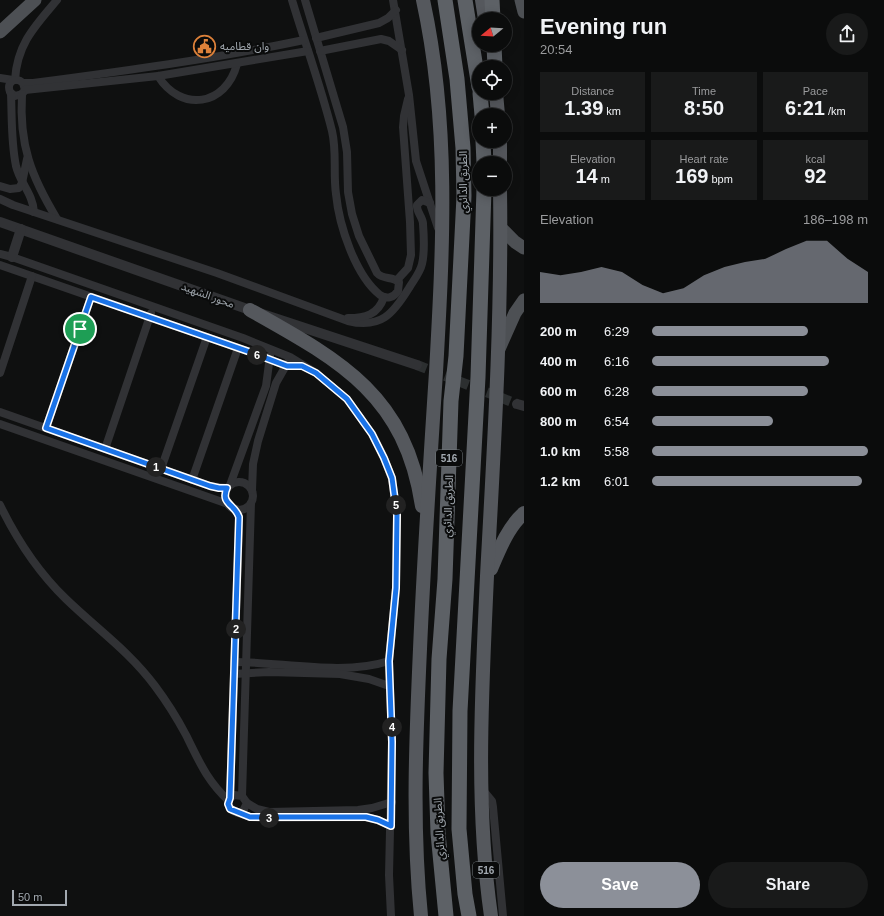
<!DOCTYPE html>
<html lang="en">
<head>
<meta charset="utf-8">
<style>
  body { margin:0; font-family:Arial,"Noto Sans Arabic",sans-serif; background:#191a1a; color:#f1f3f6; height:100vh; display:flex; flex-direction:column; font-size:15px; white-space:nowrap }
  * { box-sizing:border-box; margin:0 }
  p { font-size:13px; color:#9a9b9d }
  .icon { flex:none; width:22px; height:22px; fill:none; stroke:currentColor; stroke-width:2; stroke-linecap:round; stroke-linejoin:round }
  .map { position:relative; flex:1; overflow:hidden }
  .details { display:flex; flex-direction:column; background:#0b0c0c; width:360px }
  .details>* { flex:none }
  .needle { width:26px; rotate:252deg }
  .tools { position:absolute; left:472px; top:12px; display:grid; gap:8px }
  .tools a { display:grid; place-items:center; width:40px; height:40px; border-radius:50%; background:#0b0c0c; box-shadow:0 2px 10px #0003,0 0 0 1px #2b2c2d; font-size:20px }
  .scale { position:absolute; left:12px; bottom:10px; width:55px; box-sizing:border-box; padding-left:4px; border:2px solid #a2a9b0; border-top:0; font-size:11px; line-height:14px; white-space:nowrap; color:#a2a9b0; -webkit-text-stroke:3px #0a0b0b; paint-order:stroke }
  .pin { position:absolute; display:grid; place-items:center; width:34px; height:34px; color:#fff; margin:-17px; border:2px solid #fff; border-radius:50%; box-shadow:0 1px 4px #0007 }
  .km { position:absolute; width:20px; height:20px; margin:-10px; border-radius:50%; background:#222; color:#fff; font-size:11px; line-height:20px; text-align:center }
  .round { display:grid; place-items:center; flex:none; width:42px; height:42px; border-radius:21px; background:#191a1a }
  .overview { display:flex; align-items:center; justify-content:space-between; height:68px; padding:0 16px }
  h1 { font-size:22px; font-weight:600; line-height:30px }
  .metrics { display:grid; grid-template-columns:repeat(3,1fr); gap:6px; height:68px; padding:4px 16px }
  .metrics div { display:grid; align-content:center; border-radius:0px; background:#191a1a; text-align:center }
  .metrics b { font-size:20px; font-weight:600 }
  .metrics small { font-size:11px; font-weight:400 }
  .metrics p { font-size:11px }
  .chart { height:112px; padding:8px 16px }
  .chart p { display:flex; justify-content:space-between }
  .chart svg { width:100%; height:72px; margin-top:4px; fill:#8c9099; opacity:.7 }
  .button { display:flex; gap:8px; margin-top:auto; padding:8px 16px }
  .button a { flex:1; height:46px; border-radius:24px; background:#8c9099; color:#fff; font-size:16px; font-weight:600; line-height:46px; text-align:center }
  .button a+a { background:#191a1a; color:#f1f3f6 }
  ul { padding:0 16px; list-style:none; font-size:13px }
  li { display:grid; grid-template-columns:64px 48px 1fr; align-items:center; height:30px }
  li i { height:10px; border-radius:5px; background:#8c9099 }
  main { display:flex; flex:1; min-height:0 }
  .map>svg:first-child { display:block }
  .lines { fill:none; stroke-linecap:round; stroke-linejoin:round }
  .tertiary-tunnel { stroke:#2c2f30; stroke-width:10; stroke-dasharray:10 5; stroke-linecap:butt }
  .minor { stroke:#313235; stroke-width:8 }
  .tertiary { stroke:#313235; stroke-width:10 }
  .primary { stroke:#4d5054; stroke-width:13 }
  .trunk { stroke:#55585d; stroke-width:14 }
  .motorway { stroke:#5d6166; stroke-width:15 }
  .route-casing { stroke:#fff; stroke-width:8 }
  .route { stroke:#1a73e8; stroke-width:5 }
  .labels { text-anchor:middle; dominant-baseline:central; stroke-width:4; stroke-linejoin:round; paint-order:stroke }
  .shield { fill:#0a0b0b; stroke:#747a7e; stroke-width:1 }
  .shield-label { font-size:10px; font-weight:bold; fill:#a2a9b0 }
  .poi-label { font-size:11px; fill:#a2a9b0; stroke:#0a0b0b; text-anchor:start }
  .street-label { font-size:11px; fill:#a2a9b0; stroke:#0a0b0b }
</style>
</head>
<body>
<main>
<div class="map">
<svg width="524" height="916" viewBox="0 0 524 916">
  <rect width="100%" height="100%" fill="#0f1010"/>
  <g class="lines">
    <path class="tertiary-tunnel" d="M417 365 517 404"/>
    <g class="minor">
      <path d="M292 0C305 43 321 87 332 131 337 152 333 173 336 194 339 225 355 275 380 295 387 300 394 297 398 291L399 282C392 276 383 280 377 273L359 236 352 214 348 192 347 152 343 127 305 0"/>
      <path d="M393 0 409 95 416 161 438 228"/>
      <path d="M316 38 379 23 388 18 396 10"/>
      <path d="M320 51 381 39 389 41 402 50"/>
      <path d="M158 76C181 113 226 106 237 64"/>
      <path d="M0 78 13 80"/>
      <path d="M15 80C17 44 35 26 57 0"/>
      <path d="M23 83 25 90 22 94 15 96 10 92C6 82 15 76 23 83H33C124 71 214 59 304 40"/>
      <path d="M25 90 158 76 308 51"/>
      <path d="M11 94C12 118 11 142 16 166 20 183 33 194 34 212"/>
      <path d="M22 94C19 145 31 176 57 219"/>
      <path d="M0 186 10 189 19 188 22 183 27 159"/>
      <path d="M0 199 13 205 217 273 348 321C381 329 393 314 409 288 413 281 420 273 422 264 425 252 424 237 423 224 423 217 416 212 417 205L422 200 430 203"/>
      <path d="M0 254 12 257 243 338 290 357 316 373 347 399 372 434 384 458 392 479 397 515 396 588 389 661 392 742 389 875 391 916"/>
      <path d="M0 265 250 352 287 366H302"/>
      <path d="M397 280 408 268 411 255 410 222 403 127 404 116 408 99"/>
      <path d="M348 318C365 318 378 315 384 297"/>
      <path d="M0 373 32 276"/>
      <path d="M0 412 210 486 227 488"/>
      <path d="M0 424 228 504"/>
      <path d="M46 428 91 297"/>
      <path d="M105 449 151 313"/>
      <path d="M161 469 207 337"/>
      <path d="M192 480 238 348"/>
      <circle cx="239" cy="496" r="14"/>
      <path d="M230 485 266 386 270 356"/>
      <path d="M252 490 253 464 258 441 276 383 288 362"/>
      <path d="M0 505C17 540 38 572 66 599 97 629 129 651 155 686 167 702 177 718 186 735 199 761 207 781 229 801"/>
      <path d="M234 662C282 662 343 676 389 661"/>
      <path d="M234 674 269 672 340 674 369 679 389 686"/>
      <path d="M482 789 492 801 493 807 503 916"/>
      <path d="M242 796 234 795 230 798 228 804 233 811 238 813 243 811 247 803 242 796 251 503"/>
      <path d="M230 798 239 526V517L236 509"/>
      <path d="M247 803 257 809 269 812 358 810 372 808 392 802"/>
      <path d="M238 813 250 817 262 818 365 817 378 820 391 826"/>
    </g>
    <g class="tertiary">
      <path d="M0 222 250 310 417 365"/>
      <path d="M12 257 21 229"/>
      <path d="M517 404 524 406"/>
    </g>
    <g class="primary">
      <path d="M521 0 524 12"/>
      <path d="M0 32 35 0"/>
      <path d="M501 228 515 242 524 248"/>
      <path d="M499 349 515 313 524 300"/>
    </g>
    <g class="trunk">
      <path d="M482 0 485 19"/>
      <path d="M496 93 498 115"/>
      <path d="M500 141V163"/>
      <path d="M250 310C341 361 405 395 422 506"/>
      <path d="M491 569C499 550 508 527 524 513"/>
      <path d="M421 916C412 827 416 738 420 649 424 556 430 464 436 372 443 248 450 123 423 0"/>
      <path d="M491 916C475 804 482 689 487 576 494 447 502 318 500 189"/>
    </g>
    <g class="motorway">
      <path d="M445 0 457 79 463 148 464 196 456 356 451 401 445 579 439 659 436 773 438 833 446 916"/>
      <path d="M465 0 479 87"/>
      <path d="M492 0 493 19"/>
      <path d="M494 45 495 67"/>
      <path d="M480 93 482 115"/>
      <path d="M483 141 484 163"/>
      <path d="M469 916 465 894 459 829 460 711 478 377 484 189"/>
    </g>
  </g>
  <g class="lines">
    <defs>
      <path id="route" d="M91 297 250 352 287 366H302L316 373 347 399 372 434 384 458 392 478 397 515 396 588 389 661 392 742 391 826 378 820 366 817H250L230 809 228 804 230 798 239 517C235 504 220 504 227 488H219L210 486 46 428Z"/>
    </defs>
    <use href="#route" class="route-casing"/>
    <use href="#route" class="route"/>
  </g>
  <defs>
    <symbol id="civic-ring" viewBox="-11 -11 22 22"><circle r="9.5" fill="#0a0b0b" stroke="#dd813a" stroke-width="1.5"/><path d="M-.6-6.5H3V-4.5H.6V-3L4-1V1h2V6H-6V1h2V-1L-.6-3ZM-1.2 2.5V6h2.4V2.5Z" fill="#dd813a"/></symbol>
  </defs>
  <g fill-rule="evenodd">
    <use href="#civic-ring" x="192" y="34" width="25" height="25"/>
  </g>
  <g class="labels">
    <g class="shield">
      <rect x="436" y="450" width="26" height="16" rx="3"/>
      <rect x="473" y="862" width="26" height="16" rx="3"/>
    </g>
    <g class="shield-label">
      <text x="449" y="458">516</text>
      <text x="486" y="870">516</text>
    </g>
    <g class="poi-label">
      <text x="220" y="46">وان قطاميه</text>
    </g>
    <g class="street-label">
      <text transform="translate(463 182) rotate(-90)">الطريق الدائري</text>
      <text transform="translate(208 295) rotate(20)">محور الشهيد</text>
      <text transform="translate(448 506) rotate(-88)">الطريق الدائري</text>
      <text transform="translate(439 829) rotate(-93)">الطريق الدائري</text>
    </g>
  </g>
</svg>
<div class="tools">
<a><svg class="needle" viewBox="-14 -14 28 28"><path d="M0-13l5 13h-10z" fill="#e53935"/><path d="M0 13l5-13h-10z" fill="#9a9b9d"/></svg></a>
<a><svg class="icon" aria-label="locate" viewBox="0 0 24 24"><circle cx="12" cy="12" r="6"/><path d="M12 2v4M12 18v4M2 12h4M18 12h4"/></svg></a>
<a>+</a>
<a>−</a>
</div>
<div class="scale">50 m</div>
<div class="pin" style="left:80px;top:329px;background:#1e9e55"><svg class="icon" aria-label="arrive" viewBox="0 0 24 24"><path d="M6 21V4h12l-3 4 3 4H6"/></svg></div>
<b class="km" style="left:156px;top:467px">1</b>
<b class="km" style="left:236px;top:629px">2</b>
<b class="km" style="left:269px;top:818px">3</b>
<b class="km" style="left:392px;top:727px">4</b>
<b class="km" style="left:396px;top:505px">5</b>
<b class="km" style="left:257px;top:355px">6</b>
</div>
<section class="details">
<div class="overview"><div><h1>Evening run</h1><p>20:54</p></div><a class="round"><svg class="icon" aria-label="share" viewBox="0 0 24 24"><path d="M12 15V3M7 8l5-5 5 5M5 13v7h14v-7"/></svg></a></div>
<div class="metrics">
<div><p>Distance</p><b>1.39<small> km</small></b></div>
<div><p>Time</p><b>8:50</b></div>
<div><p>Pace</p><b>6:21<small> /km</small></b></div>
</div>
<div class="metrics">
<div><p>Elevation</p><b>14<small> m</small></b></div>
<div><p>Heart rate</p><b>169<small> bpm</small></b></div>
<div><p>kcal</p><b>92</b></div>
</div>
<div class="chart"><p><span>Elevation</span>186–198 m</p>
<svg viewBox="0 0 160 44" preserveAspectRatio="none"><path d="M0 44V25L10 27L20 25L30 22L40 25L50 33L60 38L70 35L80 27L90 22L100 19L110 17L120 11L130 6L140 6L150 17L160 25V44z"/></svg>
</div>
<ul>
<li><b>200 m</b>6:29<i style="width:72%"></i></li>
<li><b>400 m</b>6:16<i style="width:82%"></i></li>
<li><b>600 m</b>6:28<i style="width:72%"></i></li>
<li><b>800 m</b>6:54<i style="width:56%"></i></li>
<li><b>1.0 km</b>5:58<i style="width:100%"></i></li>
<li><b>1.2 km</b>6:01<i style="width:97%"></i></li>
</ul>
<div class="button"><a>Save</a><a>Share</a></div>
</section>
</main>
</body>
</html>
